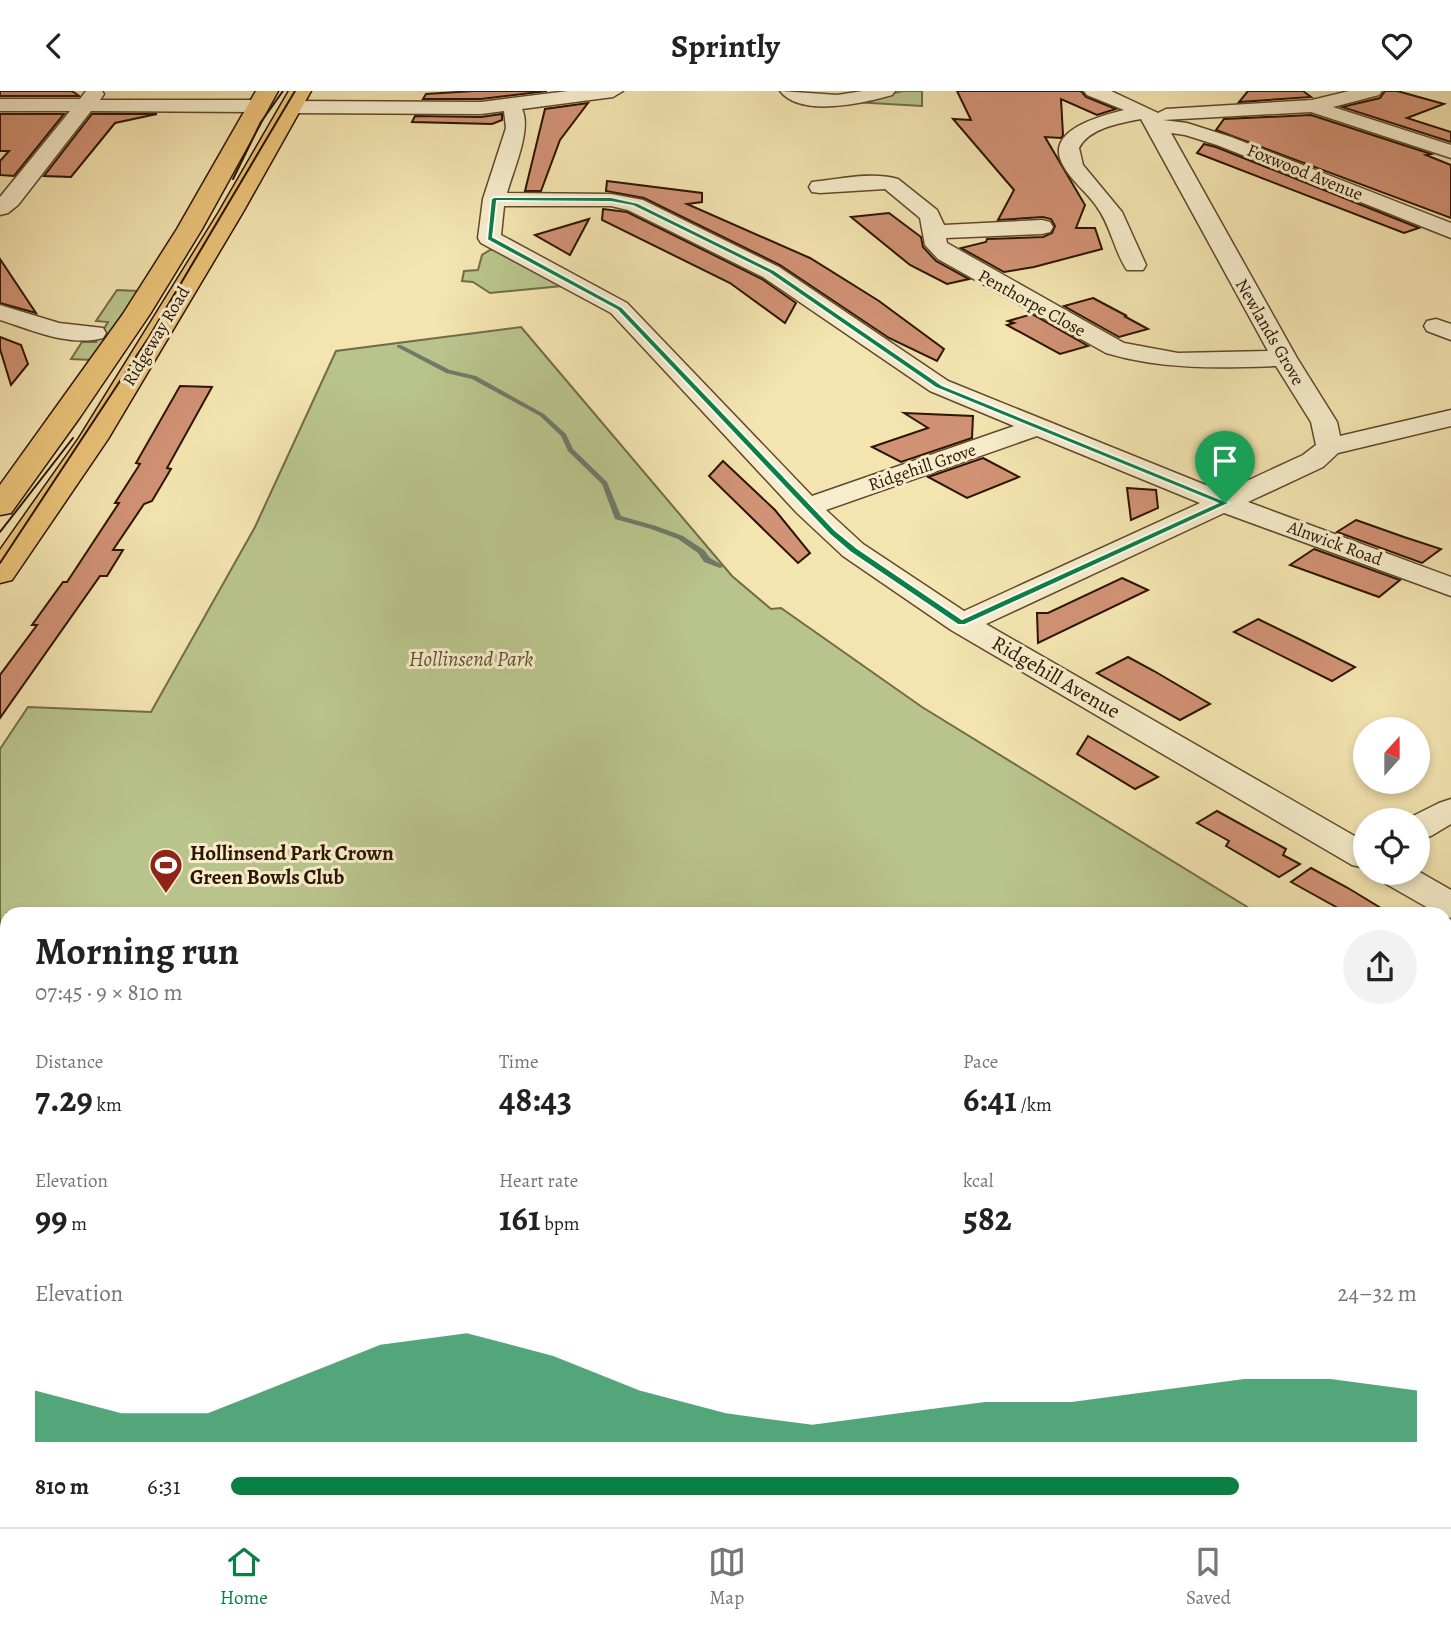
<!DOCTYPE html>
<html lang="en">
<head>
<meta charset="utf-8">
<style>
  body { margin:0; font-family:Alegreya,serif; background:#f2f2f2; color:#222; height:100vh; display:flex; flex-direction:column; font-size:26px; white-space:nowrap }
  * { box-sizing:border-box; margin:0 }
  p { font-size:23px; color:#767676 }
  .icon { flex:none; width:38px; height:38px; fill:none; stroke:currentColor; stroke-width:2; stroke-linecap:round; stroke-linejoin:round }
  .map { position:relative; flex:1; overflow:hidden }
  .drawer { position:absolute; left:0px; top:816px; width:1452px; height:621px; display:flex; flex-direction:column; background:#fff; border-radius:21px 21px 0 0; box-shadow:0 4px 10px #0003 }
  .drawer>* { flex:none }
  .needle { width:46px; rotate:21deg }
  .buttons { position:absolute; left:1353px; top:626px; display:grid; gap:14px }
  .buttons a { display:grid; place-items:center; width:77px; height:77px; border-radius:50%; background:#fff; box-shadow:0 4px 10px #0003; font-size:35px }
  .pin { position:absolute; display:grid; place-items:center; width:60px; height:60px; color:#fff; margin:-72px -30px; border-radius:50% 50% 50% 0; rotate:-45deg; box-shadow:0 0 7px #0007 }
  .pin .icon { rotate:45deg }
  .round { display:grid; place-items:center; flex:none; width:74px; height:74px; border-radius:37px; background:#f2f2f2 }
  .summary { display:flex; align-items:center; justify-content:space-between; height:119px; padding:0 35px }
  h1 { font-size:38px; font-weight:700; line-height:52px }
  .metrics { display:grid; grid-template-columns:repeat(3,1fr); gap:10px; height:119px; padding:7px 35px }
  .metrics div { display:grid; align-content:center }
  .metrics b { font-size:35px; font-weight:700 }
  .metrics small { font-size:19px; font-weight:400 }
  .metrics p { font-size:19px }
  .chart { height:196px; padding:14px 35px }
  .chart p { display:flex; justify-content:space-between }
  .chart svg { width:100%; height:126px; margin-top:7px; fill:#0b8043; opacity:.7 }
  ul { padding:0 35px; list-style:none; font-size:23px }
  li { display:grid; grid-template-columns:112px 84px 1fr; align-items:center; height:52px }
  li i { height:18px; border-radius:9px; background:#0b8043 }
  header { display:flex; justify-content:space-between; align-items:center; height:91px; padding:0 35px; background:#fff; font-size:32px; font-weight:700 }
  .dock { display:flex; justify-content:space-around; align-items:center; height:98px; border-top:2px solid #e0e0e0; background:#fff; font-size:19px; color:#767676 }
  .dock a { display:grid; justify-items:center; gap:4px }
  .dock .on { color:#0b8043 }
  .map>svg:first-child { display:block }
  .green { fill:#b9c48c; stroke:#726c46; stroke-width:2 }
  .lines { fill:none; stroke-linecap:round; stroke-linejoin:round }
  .stream { fill:#6f7a68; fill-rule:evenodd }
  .building { fill:#d19275; stroke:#2c1500; stroke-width:2 }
  .minor-casing { stroke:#5e492c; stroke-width:3 }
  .secondary-casing { stroke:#2c1500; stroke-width:3 }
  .trunk-casing { stroke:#2c1500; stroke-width:3 }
  .minor { fill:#f7edcc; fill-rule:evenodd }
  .secondary { fill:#f7edcc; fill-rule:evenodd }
  .trunk { fill:#eac278; fill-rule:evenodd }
  .tram { stroke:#2c1500; stroke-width:2 }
  .route { fill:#0b8043; stroke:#fff; stroke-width:2; fill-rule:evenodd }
  .labels { text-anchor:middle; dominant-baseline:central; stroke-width:6; stroke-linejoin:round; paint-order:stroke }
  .far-street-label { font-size:18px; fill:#2c1500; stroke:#f7edcc }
  .park-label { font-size:21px; font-style:italic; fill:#5d5231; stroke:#f7edcc }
  .street-label { font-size:21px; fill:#2c1500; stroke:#f7edcc }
  .poi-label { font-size:21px; font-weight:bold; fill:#2c1500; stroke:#f7edcc; text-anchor:start }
</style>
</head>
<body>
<header><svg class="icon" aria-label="back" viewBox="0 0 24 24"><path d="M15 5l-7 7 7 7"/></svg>Sprintly<svg class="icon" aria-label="heart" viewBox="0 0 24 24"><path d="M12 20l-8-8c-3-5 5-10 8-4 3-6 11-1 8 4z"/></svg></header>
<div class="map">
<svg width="1451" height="1436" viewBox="0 0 1451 1436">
  <rect width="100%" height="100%" fill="#f3e4b0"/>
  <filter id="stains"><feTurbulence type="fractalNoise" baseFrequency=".00286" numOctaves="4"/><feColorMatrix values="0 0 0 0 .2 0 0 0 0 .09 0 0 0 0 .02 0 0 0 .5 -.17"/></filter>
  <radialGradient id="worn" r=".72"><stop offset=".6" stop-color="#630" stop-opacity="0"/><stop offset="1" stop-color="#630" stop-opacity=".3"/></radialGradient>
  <g class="green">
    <path d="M903 0H922V15L853 11Z"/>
    <path d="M490 159H495L562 195 490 202 473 191 462 190 464 180 478 179 482 164Z"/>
    <path d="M117 199 138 200 92 269 71 268 82 251H96L108 231 96 230Z"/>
    <path d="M521 236 732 485 771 518 781 517 922 616 1257 822H7V1042H0V658L28 616 151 621 255 436 336 260Z"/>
  </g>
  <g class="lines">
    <path class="stream" d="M397 254H401L450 279 476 285 544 323 566 343 573 358 607 391 621 425 656 435 683 445 704 459 710 467 724 475 720 477 704 471 698 462 678 448 651 438 615 428 602 393 568 360 561 345 540 325 472 288 446 282 397 256Z"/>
  </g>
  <g class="building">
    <path d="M0 0H72L79 5H0Z"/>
    <path d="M474 0H547L481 8H423L426 3Z"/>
    <path d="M957 0H1081L1086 6 1116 18 1097 24 1061 8 1063 44 1061 47 1045 46 1085 114 1076 137H1095L1102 158 1034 176 1004 181 961 157 986 151 987 148 1043 146 1052 142 1055 135 1051 128 1043 126 998 129 1014 99 953 28 971 29Z"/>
    <path d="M1248 0H1303L1311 6 1239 11Z"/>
    <path d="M1385 0H1397L1444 13 1407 27 1451 41V51L1342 16 1380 7Z"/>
    <path d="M588 12 560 49 541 100H525L545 18Z"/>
    <path d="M0 23H64L14 85 0 84V70L9 60H0Z"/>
    <path d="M92 23H157L115 32 71 86 44 85Z"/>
    <path d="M502 23V29L492 33 412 31 415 25 481 26Z"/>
    <path d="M1311 24 1431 63 1426 64 1451 74V127L1216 39 1224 28Z"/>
    <path d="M1204 53 1216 56 1419 137 1404 142 1197 62Z"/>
    <path d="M607 90 702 102V111L687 113 810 167 879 210 944 258 937 270 889 247 780 174 644 107 606 100Z"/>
    <path d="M603 118 627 121 762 188 796 212 785 232 730 192 602 129Z"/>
    <path d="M889 122 921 146 923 156 936 170 969 188 947 193 910 174 851 126Z"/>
    <path d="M589 128 570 164 535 144Z"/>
    <path d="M0 168 36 222 0 212Z"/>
    <path d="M1093 207 1127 225H1124L1148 238 1119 246 1064 215Z"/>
    <path d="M1032 223 1088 255 1060 263 1007 234 1014 232 1008 230Z"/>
    <path d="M0 246 21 254 28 273 11 294 0 258Z"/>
    <path d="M180 295 212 296 167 377 171 378 152 410 144 413 113 459H123L107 485H100L0 627V584L37 534H32L63 491H67L119 412H115L140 373 136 372Z"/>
    <path d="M904 322 973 325 972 347 901 371 872 356 928 337Z"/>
    <path d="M983 367 1019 386 967 407 928 386Z"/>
    <path d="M723 370 775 419 810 462 798 472 709 385Z"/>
    <path d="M1127 397 1156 399 1158 417 1131 429Z"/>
    <path d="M1356 429 1404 446 1441 458 1422 472 1337 441Z"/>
    <path d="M1314 458 1400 489 1379 506 1290 474Z"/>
    <path d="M1122 487 1148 499 1038 552 1037 522H1048Z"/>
    <path d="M1258 528 1303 550 1355 576 1332 590 1234 541Z"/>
    <path d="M1128 566 1154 580 1210 613 1180 629 1097 582Z"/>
    <path d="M1088 645 1158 686 1135 698 1077 663Z"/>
    <path d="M1217 720 1286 758 1283 764 1300 773 1279 786 1226 755 1229 750 1197 732Z"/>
    <path d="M1311 777 1348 797 1389 822H1347L1291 791Z"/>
  </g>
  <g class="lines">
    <defs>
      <g id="minor">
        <path d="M86 0H102L104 3 100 9H257L267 15 257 21 91 20 18 114 8 122 0 124V106L70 20H0V8H80Z"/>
        <path d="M568 0H623L613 6 522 18C532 38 513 80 507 102L611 103 643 109 779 176 948 290 1223 401 1303 364 1316 354 1311 331 1276 275C1218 277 1163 279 1106 262L938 168 925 154 920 127 885 98 820 102 812 101 809 96 812 91 820 90C846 87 873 81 898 88L937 119 944 134 1042 129 1050 131 1053 136 1050 141 1042 143 946 147 947 152 1124 252 1178 262 1268 260 1141 28C1120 32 1089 37 1079 57L1083 74 1122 121 1146 174 1143 179H1127C1114 160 1111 135 1097 116 1087 101 1071 90 1063 74 1043 39 1101 25 1124 19L1087 4 1084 0H1111L1158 22 1166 18 1312 9 1349 0H1382L1379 4 1333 16 1451 54V67L1311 21 1163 29 1187 32 1231 46 1451 132V147L1217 54 1185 44 1171 42 1297 267 1337 331 1340 345 1451 319V335L1338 362 1323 376 1248 411 1451 486V505L1224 422 986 533 1365 751V777L1352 774 951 539 843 465 797 422 611 222 481 152 478 147 483 108 506 37 504 20 481 23 291 22 281 16 291 10 481 11ZM504 115H611L628 119 763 186 930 300 1014 335 812 405 627 212 501 144ZM1037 345 1200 412 964 520 863 453 826 419Z"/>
        <path d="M780 0 837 4 863 0H895L892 4C864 12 801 27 780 0Z"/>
        <path d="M0 214 59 232 103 237 106 242 103 247C69 256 32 239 0 229Z"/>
        <path d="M1436 228 1451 233V249L1427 240 1424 235 1427 230Z"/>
        <path d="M1451 708V733L1431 745 1418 748V730L1405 729 1439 712Z"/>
        <path d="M1418 780 1451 799V827L1446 825V822H1437L1381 790 1376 782Z"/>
        <path d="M1310 1430H1360L1363 1436H1313Z"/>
      </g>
      <g id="secondary">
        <path d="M1451 1187V1225L1446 1226V1188Z"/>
        <rect x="0" y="1273" width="7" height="42"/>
      </g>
      <g id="trunk">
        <path d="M256 0H278L202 138 150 223 80 326 11 422 0 424V394L123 223 177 138Z"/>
        <path d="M289 0H311L243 121 108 348 12 489 0 492V459L79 347 219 121Z"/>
      </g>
    </defs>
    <use href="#minor" class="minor-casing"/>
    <use href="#secondary" class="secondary-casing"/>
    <use href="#trunk" class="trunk-casing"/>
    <use href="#minor" class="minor"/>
    <use href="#secondary" class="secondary"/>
    <use href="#trunk" class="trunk"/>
    <g class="tram">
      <path d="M233 88 261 31 283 0"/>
      <path d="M0 441 73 347"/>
      <path d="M0 472 149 246 295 0"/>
    </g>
  </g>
  <path class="route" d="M494 106H611L638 112 774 179 942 294 1230 412 965 534H958L850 461 829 443 617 219 487 149 491 108ZM497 110 611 111 633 115 769 182 936 297 1217 412 962 528 857 457 835 439 622 216 493 146Z"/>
  <defs>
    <symbol id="stadium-pin" viewBox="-11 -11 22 30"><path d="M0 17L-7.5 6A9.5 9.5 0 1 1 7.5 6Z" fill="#8f2418" stroke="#f7edcc"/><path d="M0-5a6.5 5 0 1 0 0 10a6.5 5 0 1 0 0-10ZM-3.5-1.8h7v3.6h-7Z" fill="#fff"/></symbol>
  </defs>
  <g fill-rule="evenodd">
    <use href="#stadium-pin" x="147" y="755" width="38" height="52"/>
  </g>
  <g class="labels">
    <g class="far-street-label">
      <text transform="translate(1305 81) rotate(22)">Foxwood Avenue</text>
      <text transform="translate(1032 212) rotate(29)">Penthorpe Close</text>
      <text transform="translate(1270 241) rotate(60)">Newlands Grove</text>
      <text transform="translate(156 245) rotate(-59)">Ridgeway Road</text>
      <text transform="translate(922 376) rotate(-19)">Ridgehill Grove</text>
      <text transform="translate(1335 452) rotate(20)">Alnwick Road</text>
    </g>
    <g class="park-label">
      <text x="471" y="568">Hollinsend Park</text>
    </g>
    <g class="street-label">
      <text transform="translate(1056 586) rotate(30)">Ridgehill Avenue</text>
    </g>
    <g class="poi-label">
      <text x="190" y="762">Hollinsend Park Crown<tspan x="190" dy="24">Green Bowls Club</tspan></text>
    </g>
  </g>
  <rect width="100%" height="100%" filter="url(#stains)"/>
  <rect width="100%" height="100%" fill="url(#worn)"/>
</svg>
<div class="buttons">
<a><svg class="needle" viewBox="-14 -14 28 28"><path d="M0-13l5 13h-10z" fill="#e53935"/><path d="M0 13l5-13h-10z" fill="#767676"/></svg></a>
<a><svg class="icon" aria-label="locate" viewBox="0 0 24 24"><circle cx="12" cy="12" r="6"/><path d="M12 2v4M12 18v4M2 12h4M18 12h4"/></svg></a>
</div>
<div class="pin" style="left:1225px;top:412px;background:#1e9e55"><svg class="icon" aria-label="arrive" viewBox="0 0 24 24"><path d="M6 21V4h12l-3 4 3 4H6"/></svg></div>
<section class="drawer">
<div class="summary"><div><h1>Morning run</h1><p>07:45 · 9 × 810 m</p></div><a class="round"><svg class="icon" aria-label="share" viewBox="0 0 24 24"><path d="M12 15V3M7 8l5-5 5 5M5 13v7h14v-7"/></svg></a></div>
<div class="metrics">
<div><p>Distance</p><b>7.29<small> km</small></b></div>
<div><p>Time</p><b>48:43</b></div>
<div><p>Pace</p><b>6:41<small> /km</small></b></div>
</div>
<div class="metrics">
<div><p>Elevation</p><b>99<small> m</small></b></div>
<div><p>Heart rate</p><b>161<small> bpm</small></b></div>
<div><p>kcal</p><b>582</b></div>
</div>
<div class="chart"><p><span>Elevation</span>24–32 m</p>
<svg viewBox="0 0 160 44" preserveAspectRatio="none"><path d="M0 44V26L10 34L20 34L30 22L40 10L50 6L60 14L70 26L80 34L90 38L100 34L110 30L120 30L130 26L140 22L150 22L160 26V44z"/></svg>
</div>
<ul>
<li><b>810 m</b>6:31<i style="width:85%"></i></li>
</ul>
</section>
</div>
<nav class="dock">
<a class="on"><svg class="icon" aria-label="home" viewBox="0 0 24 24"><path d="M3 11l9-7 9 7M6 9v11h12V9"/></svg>Home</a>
<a><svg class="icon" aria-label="map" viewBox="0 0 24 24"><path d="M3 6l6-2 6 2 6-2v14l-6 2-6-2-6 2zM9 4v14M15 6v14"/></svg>Map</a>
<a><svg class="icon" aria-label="saved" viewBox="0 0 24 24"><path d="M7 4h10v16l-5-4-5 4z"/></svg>Saved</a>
</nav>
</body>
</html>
